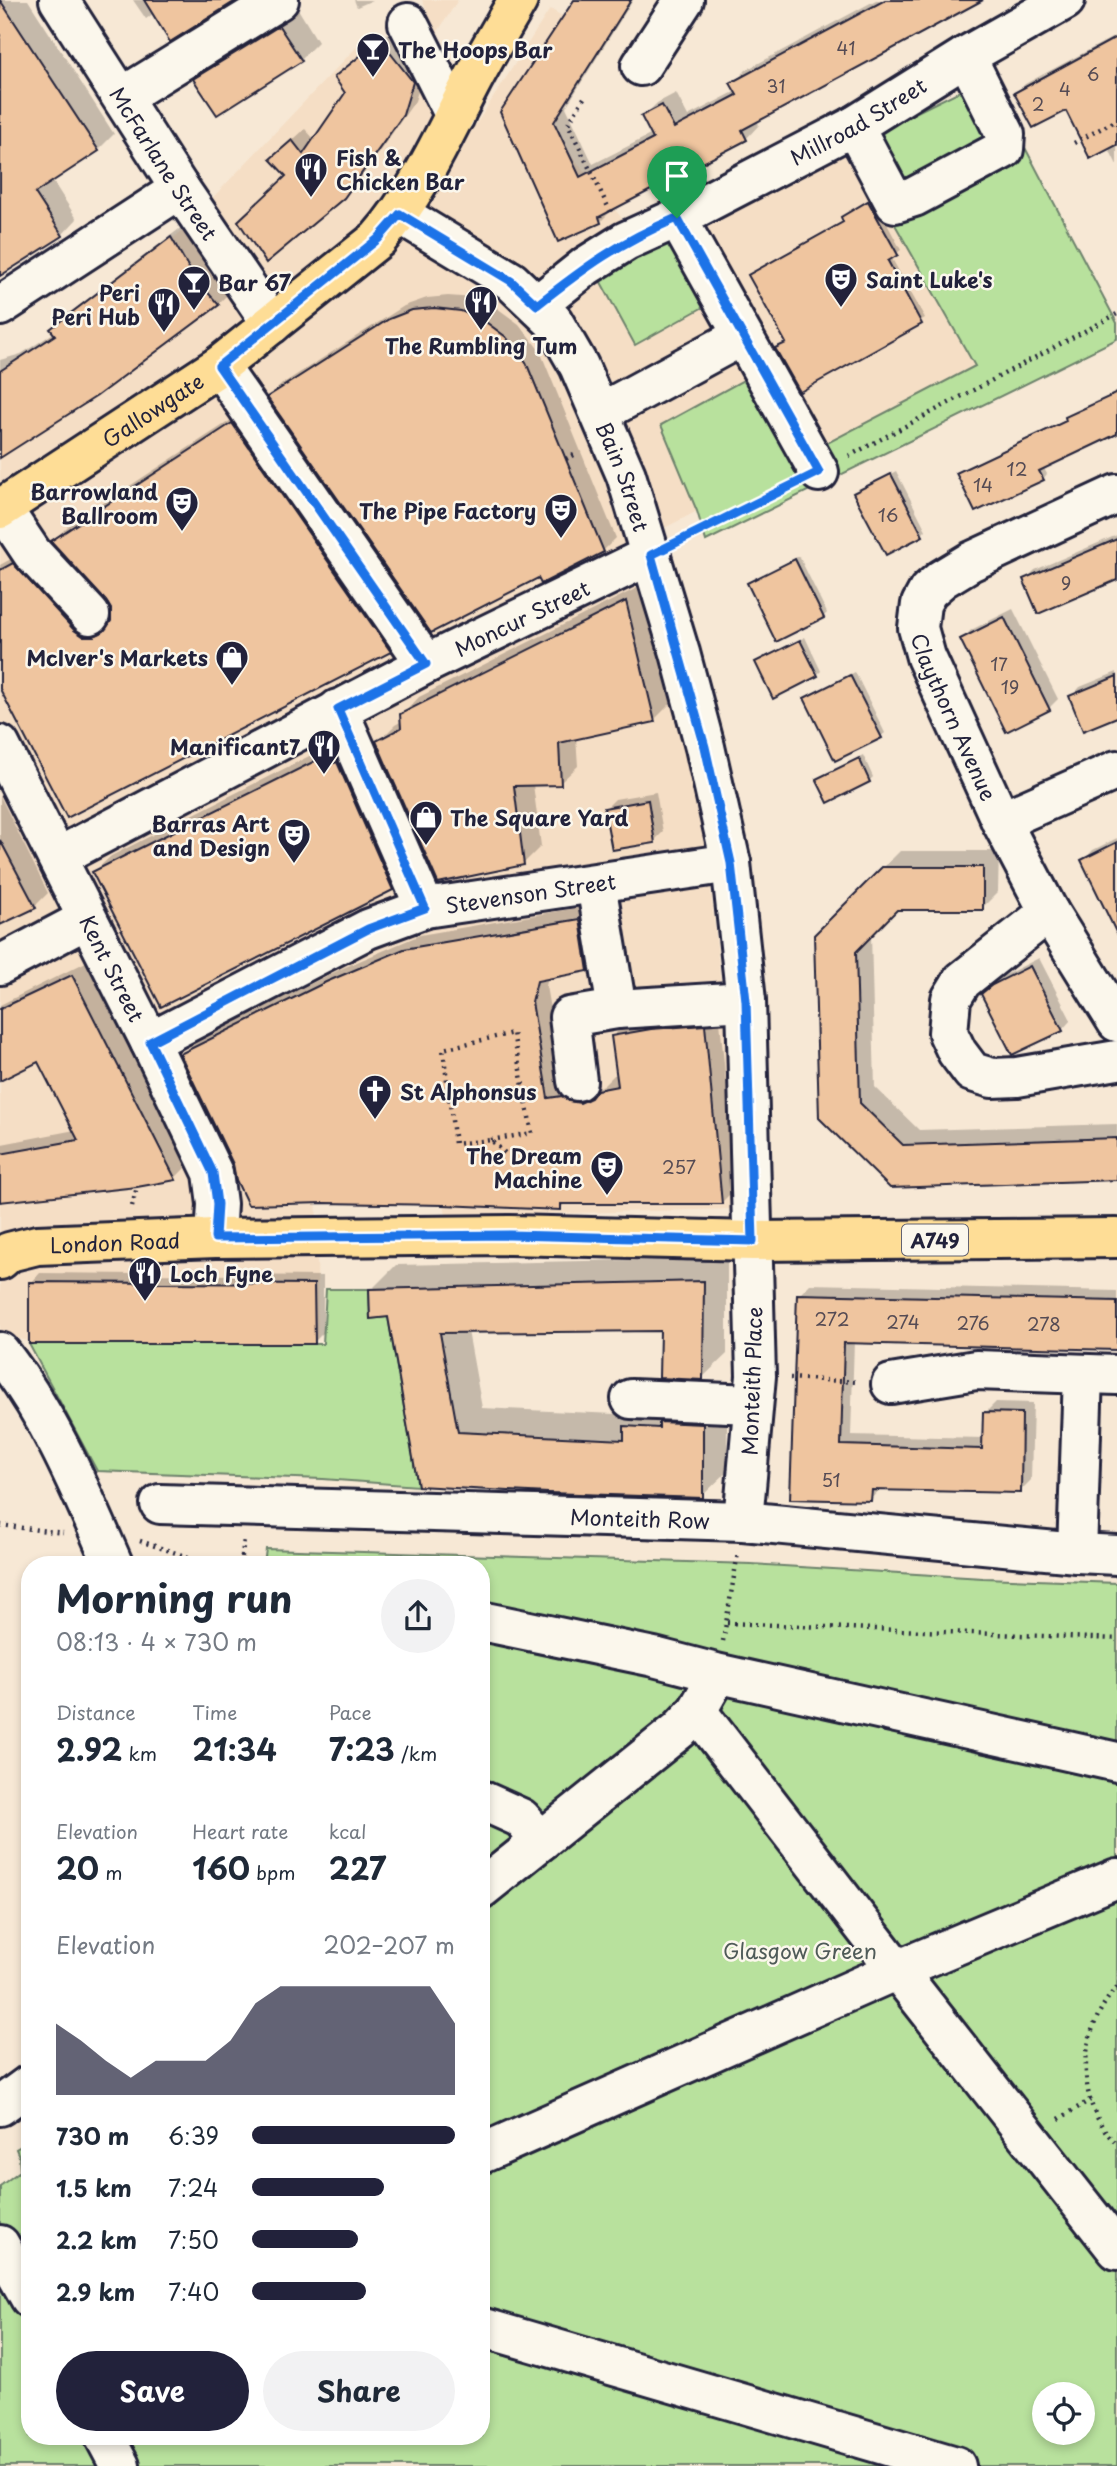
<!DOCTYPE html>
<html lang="en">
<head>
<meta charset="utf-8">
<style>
  body { margin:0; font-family:"Playpen Sans",sans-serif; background:#f2f2f3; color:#1f2937; height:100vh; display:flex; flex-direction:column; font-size:26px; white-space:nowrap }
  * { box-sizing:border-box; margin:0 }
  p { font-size:23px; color:#747a83 }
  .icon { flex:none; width:38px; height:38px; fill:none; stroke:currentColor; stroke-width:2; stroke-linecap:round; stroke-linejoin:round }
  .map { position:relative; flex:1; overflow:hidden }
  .drawer { position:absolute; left:21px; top:1556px; width:469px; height:889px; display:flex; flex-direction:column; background:#fff; border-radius:28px; box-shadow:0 4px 10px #0003 }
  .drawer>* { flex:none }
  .tools { position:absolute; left:1032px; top:2382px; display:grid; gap:14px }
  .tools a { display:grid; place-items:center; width:63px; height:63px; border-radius:50%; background:#fff; box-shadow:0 4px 10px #0003; font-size:35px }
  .pin { position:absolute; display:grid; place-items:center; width:60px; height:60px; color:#fff; margin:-72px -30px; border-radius:50% 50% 50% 0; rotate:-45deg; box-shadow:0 0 7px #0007 }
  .pin .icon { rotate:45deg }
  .round { display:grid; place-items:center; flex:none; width:74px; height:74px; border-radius:37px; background:#f2f2f3 }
  .summary { display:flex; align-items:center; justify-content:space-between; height:119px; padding:0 35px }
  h1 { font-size:38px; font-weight:700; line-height:52px }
  .stats { display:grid; grid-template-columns:repeat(3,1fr); gap:10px; height:119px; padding:7px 35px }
  .stats div { display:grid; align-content:center }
  .stats b { font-size:30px; font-weight:700 }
  .stats small { font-size:19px; font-weight:400 }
  .stats p { font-size:19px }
  .chart { height:196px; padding:14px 35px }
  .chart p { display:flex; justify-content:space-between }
  .chart svg { width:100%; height:126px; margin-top:7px; fill:#22223b; opacity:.7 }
  .primary-button { display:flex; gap:14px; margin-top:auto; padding:14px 35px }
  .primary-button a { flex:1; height:80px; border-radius:42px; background:#22223b; color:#fff; font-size:28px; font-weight:700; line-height:80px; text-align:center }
  .primary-button a+a { background:#f2f2f3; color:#1f2937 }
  ul { padding:0 35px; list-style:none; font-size:23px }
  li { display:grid; grid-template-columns:112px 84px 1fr; align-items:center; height:52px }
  li i { height:18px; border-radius:9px; background:#22223b }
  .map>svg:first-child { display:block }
  .built { fill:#f5dec5 }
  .green { fill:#b8e19d; stroke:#6d826c; stroke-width:2; fill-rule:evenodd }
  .shadow { fill:#0003 }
  .building { fill:#efc59f; stroke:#22223b; stroke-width:2 }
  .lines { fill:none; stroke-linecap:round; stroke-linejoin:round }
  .minor-casing { stroke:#22223b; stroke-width:44 }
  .major-casing { stroke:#22223b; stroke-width:44 }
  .path { stroke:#22223b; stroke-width:4.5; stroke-dasharray:2 5; stroke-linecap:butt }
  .minor { stroke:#fbf7ec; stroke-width:38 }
  .major { stroke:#fedd96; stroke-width:38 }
  .route-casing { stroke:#fff; stroke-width:14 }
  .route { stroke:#1a73e8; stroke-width:9 }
  .labels { text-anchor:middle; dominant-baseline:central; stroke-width:5; stroke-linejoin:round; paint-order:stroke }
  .number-label { font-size:18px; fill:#554b54 }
  .shield { fill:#fbf7ec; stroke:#636270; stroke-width:2 }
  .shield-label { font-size:19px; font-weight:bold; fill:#22223b }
  .poi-label { font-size:21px; font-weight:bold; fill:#22223b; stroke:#fbf7ec; text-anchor:start }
  .street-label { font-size:21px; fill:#22223b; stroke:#fbf7ec }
  .park-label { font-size:21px; fill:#4f5b58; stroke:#fbf7ec }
</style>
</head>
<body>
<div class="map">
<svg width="1117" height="2466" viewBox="0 0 1117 2466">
  <rect width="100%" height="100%" fill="#f7e8d5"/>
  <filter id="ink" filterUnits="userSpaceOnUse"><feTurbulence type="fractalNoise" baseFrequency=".0143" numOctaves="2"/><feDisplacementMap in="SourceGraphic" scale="14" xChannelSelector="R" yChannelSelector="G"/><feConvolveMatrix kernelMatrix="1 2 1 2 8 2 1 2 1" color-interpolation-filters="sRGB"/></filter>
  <g filter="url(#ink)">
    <g class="built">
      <path d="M422 0H458L437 33Z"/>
      <path d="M550 9 589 31 538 113 648 251 850 145 976 366 630 546 704 826 732 1088 734 1209 446 1216 411 1005 315 1061 318 1340 31 1342 0 1333V375L177 235 372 31 412 82 475 126Z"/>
    </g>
    <g class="green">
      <path d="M988 77 1117 323V339L706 541 697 511 661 425 747 378 793 461 975 366 850 145Z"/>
      <path d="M676 237 716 300 635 345 596 273Z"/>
      <path d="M326 1289H369L370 1319 388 1317 418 1486 323 1479 97 1471 29 1344H323Z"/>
      <path d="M266 1549 751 1564 983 1578 1117 1583V2466H0V2186L20 2171 19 2156 16 2149 30 2141V2436H481V1564H264ZM1045 2394H1083V2432H1045Z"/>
    </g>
    <g class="shadow">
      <path d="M0 0H28L114 134 98 150 52 180 77 219 62 235 0 274Z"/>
      <path d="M133 0H234L154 13 146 19Z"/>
      <path d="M354 0H373L357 7Z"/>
      <path d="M576 0H633L566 107 593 164 652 134 643 117 657 103 676 93 688 116 736 91 733 84 746 70 876 0H971L757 120 759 125 746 139 614 208 600 222 502 113Z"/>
      <path d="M298 9 318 42 300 60 196 79 214 61Z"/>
      <path d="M393 29 425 68 415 101 357 183 343 196 288 176 285 147 305 129 315 140 348 93 336 77Z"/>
      <path d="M1117 35V165L1108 147 1067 109 1016 93 1025 84Z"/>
      <path d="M873 198 901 250 891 257 925 318 800 390 777 349 787 342 750 275 845 221 843 217 847 213Z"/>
      <path d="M187 223 233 289 218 304 0 456V360L21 354 55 332 53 330 68 314Z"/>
      <path d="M448 296 475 298 497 308 519 324 540 351 616 538 603 551 538 576 269 397 282 384 404 306 427 298Z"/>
      <path d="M1117 392V432L1043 467 1047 474 1043 479 958 473 962 469 1068 419 1071 414Z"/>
      <path d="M248 409 405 635 390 651 0 684V565L29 549 99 621 111 622 113 609 108 600 53 541 68 526Z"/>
      <path d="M896 471 926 530 922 534 855 494Z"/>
      <path d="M1117 535V578L1026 579 1035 570Z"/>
      <path d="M799 556 827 613 823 617 749 583Z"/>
      <path d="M643 585 671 703 654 720 576 737 578 766 560 783 533 784 541 846 523 864 378 742 395 725 402 721V715L419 697Z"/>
      <path d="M1013 609 1058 699 1049 708 962 640 971 630Z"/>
      <path d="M805 637 821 671 817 675 757 663Z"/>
      <path d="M855 672 885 733 880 737 806 698Z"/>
      <path d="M1117 672V715L1071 697 1080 687Z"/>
      <path d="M345 738 409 872 392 889 94 872 111 856Z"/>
      <path d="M863 755 873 777 869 781 818 779Z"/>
      <path d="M656 792 663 832 654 841 606 808 615 799Z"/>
      <path d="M0 796 48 893 35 906 0 923Z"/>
      <path d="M1117 838V928L1083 861 1093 850Z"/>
      <path d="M900 851H999L998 892 982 908 897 909 871 934 875 1087 919 1130 1117 1124V1178L891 1186 820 1117 815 936Z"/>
      <path d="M594 905 602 955 588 970 548 977 546 986 563 1084 596 1088 604 1085 614 1075H618L612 1037 627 1022 719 1011 736 1188 721 1203 566 1202 561 1208 234 1163 182 1054 197 1040 343 968 420 935Z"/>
      <path d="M1039 958 1071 1020 1062 1030 992 985 1003 976Z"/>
      <path d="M86 962 188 1165 175 1178 0 1201V1138L2 1144 75 1130 39 1059 0 1079V1005Z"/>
      <path d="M727 1258V1354L702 1378 662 1329 468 1331 482 1408 637 1415 727 1400V1472L702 1496 419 1484 390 1315 371 1290 396 1265Z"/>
      <path d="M40 1273 323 1276V1333L314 1342 31 1283Z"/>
      <path d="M810 1284 1117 1291V1349L854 1341 851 1435 984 1438 985 1413 996 1402 1033 1403 1031 1480 1020 1491 881 1488 871 1499 792 1497 799 1295Z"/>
    </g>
    <g class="building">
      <path d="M0 0 99 151 35 193 63 236 0 276Z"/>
      <path d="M144 0H237L170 42Z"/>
      <path d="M574 0H631L554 122 580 177 653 139 641 116 662 105 674 128 737 95 730 83 885 0H983L742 130 747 140 599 217 601 223 558 242 500 112Z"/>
      <path d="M279 26 302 61 217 115 193 79Z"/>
      <path d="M1117 37V145L1090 159 1066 111 1033 128 1014 93Z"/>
      <path d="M380 40 413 82 403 115 344 198 266 263 238 221 286 176 270 159 292 140 303 154 345 93 334 77Z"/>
      <path d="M868 201 898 255 888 261 922 324 800 392 775 348 786 343 748 275 843 222 841 217Z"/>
      <path d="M171 237 194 277 219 305 97 396 0 458V371L55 335 50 329Z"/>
      <path d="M434 308 461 311 483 320 506 337 526 362 604 552 541 584 538 578 431 633 267 397 389 319 412 310Z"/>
      <path d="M1117 393V434L1039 471 1044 480 975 512 956 473 1066 421 1065 417Z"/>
      <path d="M232 423 391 652 67 818 0 689V570L13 563 74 630 83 636H94L104 631 111 621V609L106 601 51 541Z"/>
      <path d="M891 474 923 536 886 555 853 493Z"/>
      <path d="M1117 539V580L1038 614 1023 579Z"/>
      <path d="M795 559 824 618 776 642 747 583Z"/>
      <path d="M626 601 655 722 559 743 561 785 514 786 524 865 438 883 376 741 401 728 400 714Z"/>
      <path d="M1004 617 1050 710 1006 732 960 639Z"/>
      <path d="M800 640 818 676 773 699 755 662Z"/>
      <path d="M850 675 882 738 835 761 804 698Z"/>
      <path d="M1117 676V717L1083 731 1069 696Z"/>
      <path d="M329 754 334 763 337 762 393 890 161 1007 92 872Z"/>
      <path d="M859 758 870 782 828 803 816 779Z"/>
      <path d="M648 800 655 843 612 850 604 808Z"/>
      <path d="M0 840 36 908 0 925Z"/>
      <path d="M1117 842V934L1081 860Z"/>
      <path d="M882 867H983V910H897L856 952 860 1103 903 1145 1117 1138V1180L890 1188 819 1118 814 935Z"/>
      <path d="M580 919 588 971 537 981 532 1002 548 1098 562 1096 569 1101 580 1103 591 1098 597 1090 618 1086 611 1036 651 1029 705 1025 722 1204H561V1210L444 1205 324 1203 248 1205 236 1180 233 1164 180 1054 326 982 404 949Z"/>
      <path d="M1030 966 1063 1031 1012 1055 981 994 992 985Z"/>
      <path d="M72 975 176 1180 137 1187 0 1202V1154L78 1140 38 1062 0 1081V1009Z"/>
      <path d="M704 1281 703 1380 659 1378 660 1331 440 1333 458 1432 624 1440V1426L659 1428V1422L703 1424V1498L548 1493 418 1486 388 1317 370 1319 369 1289Z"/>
      <path d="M29 1282 314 1284 315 1344H29Z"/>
      <path d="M797 1294 1117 1301V1350L844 1343 841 1445 982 1449 983 1412 1022 1413 1021 1493 872 1490 871 1501 790 1499Z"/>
    </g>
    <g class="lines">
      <defs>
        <g id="minor">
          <path id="s1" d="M59 0 180 189 272 324"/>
          <path d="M408 23 455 116"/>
          <path d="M641 66 684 0"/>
          <path d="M122 97 279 0"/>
          <path d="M854 126 895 203 914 197 1004 149 1005 134 966 56"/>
          <path id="s2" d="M400 214 511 281 553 321 579 366 626 475 680 653 705 747 731 863 746 1001 756 1376 743 1521"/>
          <path d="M677 218 819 472"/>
          <path id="s3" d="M537 305 586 266 626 241 677 218 854 126 966 56 1065 0"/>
          <path d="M0 306 180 189"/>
          <path d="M219 366 426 664"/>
          <path d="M600 413 742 336"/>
          <path id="s4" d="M1117 494 970 562 942 579 928 591 921 604 918 628 926 657 1001 821 1049 912 1117 1022"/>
          <path d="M2 508 32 553 90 615"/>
          <path d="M338 709 425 908"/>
          <path id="s5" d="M0 745 150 1042 213 1173 217 1204 215 1238"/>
          <path d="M1001 821 1117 770"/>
          <path id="s6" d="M58 857 426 664 651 555"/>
          <path d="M1049 912 962 981 951 999 948 1033 957 1052 972 1072 992 1078 1017 1077 1117 1060"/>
          <path d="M0 965 87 919"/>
          <path d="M617 1009 746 1001"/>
          <path id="s7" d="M150 1042 368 929 425 908 731 863"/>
          <path d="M577 1081 569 1017 617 1009 596 884"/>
          <path d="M0 1352C50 1415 81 1491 113 1564"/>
          <path d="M891 1384 976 1370 1117 1375"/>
          <path d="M631 1399 753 1404"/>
          <path id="s8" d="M160 1504 743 1521 1077 1553 1117 1555"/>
          <path d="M1077 1553 1083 1374"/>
          <path d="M481 1621 654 1657 716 1673 1117 1762"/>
          <path d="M697 1711 897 1970 1117 2250"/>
          <path d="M481 1800 521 1818 541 1841"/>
          <path d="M481 1889 679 1730 697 1711 710 1688"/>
          <path d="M0 2106 30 2084"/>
          <path d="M481 2154 897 1970 1117 1878"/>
          <path d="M0 2245 30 2298"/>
          <path d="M481 2327 956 2466"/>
          <path d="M104 2436 120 2466"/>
        </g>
        <g id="major">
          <path id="s9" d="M0 509 219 366 378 239C418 193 442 139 470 85 485 56 502 28 518 0"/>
          <path id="s10" d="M0 1260 9 1252 37 1245 215 1238 510 1235 753 1241 1117 1238"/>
        </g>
      </defs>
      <use href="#minor" class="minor-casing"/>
      <use href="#major" class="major-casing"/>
      <g class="path">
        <path d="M584 98 568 124 611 213"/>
        <path d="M1074 143 1117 120"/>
        <path d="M849 456 1117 314"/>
        <path d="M566 459 578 453"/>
        <path d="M680 540 788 487"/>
        <path d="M491 1140 532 1133 513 1033 443 1049 455 1144 491 1140 505 1153"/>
        <path d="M132 1206 137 1187"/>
        <path d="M790 1378 858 1382"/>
        <path d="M0 1525 63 1533"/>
        <path d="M140 1541 209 1564"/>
        <path d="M241 1564 244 1539"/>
        <path d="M727 1623 1117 1639"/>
        <path d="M723 1641 738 1553"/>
        <path d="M1117 1987C1078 2030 1073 2103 1117 2144"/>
        <path d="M1059 2119 1090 2100"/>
      </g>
      <use href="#minor" class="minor"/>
      <use href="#major" class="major"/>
    </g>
  </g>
  <g class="lines" filter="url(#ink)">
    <defs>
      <path id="route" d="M400 214 511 281 537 305C585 267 620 242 677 218L819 472 651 555 705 747 731 863 746 1001 753 1241 510 1235 215 1238 217 1204 213 1173 150 1042 368 929 425 908 338 709 426 664 219 366 378 239Z"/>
    </defs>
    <use href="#route" class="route-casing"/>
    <use href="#route" class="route"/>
  </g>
  <defs>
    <symbol id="bar-pin" viewBox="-11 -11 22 30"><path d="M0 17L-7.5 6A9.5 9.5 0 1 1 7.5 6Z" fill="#22223b" stroke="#fbf7ec"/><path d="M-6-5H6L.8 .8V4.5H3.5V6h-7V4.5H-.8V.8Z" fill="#fff"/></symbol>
    <symbol id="restaurant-pin" viewBox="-11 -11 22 30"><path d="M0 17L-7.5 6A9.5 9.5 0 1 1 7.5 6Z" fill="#22223b" stroke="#fbf7ec"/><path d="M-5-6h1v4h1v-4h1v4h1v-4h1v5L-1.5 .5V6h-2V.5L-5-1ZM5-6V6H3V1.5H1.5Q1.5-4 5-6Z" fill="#fff"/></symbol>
    <symbol id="theatre-pin" viewBox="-11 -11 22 30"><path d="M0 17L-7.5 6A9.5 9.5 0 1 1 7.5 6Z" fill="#22223b" stroke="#fbf7ec"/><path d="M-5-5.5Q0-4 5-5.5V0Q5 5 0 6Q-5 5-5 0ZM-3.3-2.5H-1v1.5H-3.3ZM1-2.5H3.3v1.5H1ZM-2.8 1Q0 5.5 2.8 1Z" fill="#fff"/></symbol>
    <symbol id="shop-pin" viewBox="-11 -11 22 30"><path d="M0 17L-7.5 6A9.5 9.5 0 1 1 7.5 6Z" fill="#22223b" stroke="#fbf7ec"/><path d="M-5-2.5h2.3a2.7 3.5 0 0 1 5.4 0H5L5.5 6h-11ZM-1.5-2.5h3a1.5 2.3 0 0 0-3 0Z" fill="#fff"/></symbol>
    <symbol id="church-pin" viewBox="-11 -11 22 30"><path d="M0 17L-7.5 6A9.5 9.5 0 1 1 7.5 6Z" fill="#22223b" stroke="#fbf7ec"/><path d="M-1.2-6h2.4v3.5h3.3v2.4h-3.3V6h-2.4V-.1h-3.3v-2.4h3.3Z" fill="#fff"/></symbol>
  </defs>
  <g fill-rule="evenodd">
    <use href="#bar-pin" x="354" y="30" width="38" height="52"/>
    <use href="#restaurant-pin" x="292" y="150" width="38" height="52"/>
    <use href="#theatre-pin" x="822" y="260" width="38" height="52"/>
    <use href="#bar-pin" x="175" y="263" width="38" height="52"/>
    <use href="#restaurant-pin" x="462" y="283" width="38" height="52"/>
    <use href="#restaurant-pin" x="145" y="285" width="38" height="52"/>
    <use href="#theatre-pin" x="163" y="484" width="38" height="52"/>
    <use href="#theatre-pin" x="542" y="491" width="38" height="52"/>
    <use href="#shop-pin" x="213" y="638" width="38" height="52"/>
    <use href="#restaurant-pin" x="305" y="727" width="38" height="52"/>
    <use href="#shop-pin" x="407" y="798" width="38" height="52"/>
    <use href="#theatre-pin" x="275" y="816" width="38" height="52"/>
    <use href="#church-pin" x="356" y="1072" width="38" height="52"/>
    <use href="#theatre-pin" x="588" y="1148" width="38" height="52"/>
    <use href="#restaurant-pin" x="126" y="1254" width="38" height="52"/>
  </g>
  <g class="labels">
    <g class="number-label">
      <text x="846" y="47">41</text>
      <text x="1093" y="73">6</text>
      <text x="776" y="85">31</text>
      <text x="1065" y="88">4</text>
      <text x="1038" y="103">2</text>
      <text x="1017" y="468">12</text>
      <text x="983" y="484">14</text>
      <text x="888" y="514">16</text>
      <text x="1066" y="582">9</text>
      <text x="999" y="663">17</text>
      <text x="1010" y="686">19</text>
      <text x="679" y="1166">257</text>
      <text x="832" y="1318">272</text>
      <text x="903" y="1321">274</text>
      <text x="973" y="1322">276</text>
      <text x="1044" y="1323">278</text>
      <text x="831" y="1479">51</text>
    </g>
    <rect class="shield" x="902" y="1224.5" width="66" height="31" rx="5"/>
    <g class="shield-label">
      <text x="935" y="1240">A749</text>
    </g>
    <g class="poi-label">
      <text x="398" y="49">The Hoops Bar</text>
      <text x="336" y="157">Fish &amp;<tspan x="336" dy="24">Chicken Bar</tspan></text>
      <text x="866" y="279">Saint Luke's</text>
      <text x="218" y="282">Bar 67</text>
      <text x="140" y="292" text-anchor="end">Peri<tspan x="140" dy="24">Peri Hub</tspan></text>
      <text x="481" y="345" text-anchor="middle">The Rumbling Tum</text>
      <text x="158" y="491" text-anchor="end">Barrowland<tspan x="158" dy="24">Ballroom</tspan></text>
      <text x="536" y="510" text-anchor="end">The Pipe Factory</text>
      <text x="208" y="657" text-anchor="end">McIver's Markets</text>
      <text x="300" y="746" text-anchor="end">Manificant7</text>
      <text x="450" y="817">The Square Yard</text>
      <text x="270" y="823" text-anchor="end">Barras Art<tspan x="270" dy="24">and Design</tspan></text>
      <text x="400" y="1091">St Alphonsus</text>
      <text x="582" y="1155" text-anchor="end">The Dream<tspan x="582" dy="24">Machine</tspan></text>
      <text x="170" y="1273">Loch Fyne</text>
    </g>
    <g class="street-label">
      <text stroke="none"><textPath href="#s3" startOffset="371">Millroad Street</textPath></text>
      <text stroke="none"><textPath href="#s1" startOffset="194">McFarlane Street</textPath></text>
      <text stroke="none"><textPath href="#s9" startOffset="182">Gallowgate</textPath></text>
      <text stroke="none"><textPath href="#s2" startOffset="359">Bain Street</textPath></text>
      <text stroke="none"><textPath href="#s6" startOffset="522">Moncur Street</textPath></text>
      <text stroke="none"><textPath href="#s4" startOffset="348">Claythorn Avenue</textPath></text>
      <text stroke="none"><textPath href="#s7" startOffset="413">Stevenson Street</textPath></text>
      <text stroke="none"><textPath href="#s5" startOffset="250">Kent Street</textPath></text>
      <text stroke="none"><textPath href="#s10" startOffset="119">London Road</textPath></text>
      <text transform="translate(751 1381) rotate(-88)">Monteith Place</text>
      <text stroke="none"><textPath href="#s8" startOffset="480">Monteith Row</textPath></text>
    </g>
    <g class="park-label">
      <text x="800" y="1950">Glasgow Green</text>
    </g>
  </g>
</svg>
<div class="tools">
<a><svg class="icon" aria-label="locate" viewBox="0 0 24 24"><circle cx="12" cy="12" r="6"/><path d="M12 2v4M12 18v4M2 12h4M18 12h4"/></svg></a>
</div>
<div class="pin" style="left:677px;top:218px;background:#1e9e55"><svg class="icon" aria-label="arrive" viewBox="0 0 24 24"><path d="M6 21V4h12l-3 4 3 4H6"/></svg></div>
<section class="drawer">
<div class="summary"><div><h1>Morning run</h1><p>08:13 · 4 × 730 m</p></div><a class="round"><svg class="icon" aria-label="share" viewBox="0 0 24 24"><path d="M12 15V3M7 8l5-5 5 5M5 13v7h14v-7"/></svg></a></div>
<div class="stats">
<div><p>Distance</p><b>2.92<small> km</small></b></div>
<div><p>Time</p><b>21:34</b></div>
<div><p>Pace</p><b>7:23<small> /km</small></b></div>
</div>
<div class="stats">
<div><p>Elevation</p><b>20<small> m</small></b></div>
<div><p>Heart rate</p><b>160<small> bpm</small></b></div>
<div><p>kcal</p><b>227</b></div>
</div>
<div class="chart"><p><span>Elevation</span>202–207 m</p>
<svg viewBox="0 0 160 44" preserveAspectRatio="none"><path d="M0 44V19L10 25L20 32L30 38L40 32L50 32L60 32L70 25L80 12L90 6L100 6L110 6L120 6L130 6L140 6L150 6L160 19V44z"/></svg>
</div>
<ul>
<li><b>730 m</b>6:39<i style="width:100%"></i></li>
<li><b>1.5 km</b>7:24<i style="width:65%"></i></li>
<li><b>2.2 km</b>7:50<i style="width:52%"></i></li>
<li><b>2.9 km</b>7:40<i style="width:56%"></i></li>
</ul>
<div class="primary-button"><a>Save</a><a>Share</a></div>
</section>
</div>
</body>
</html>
